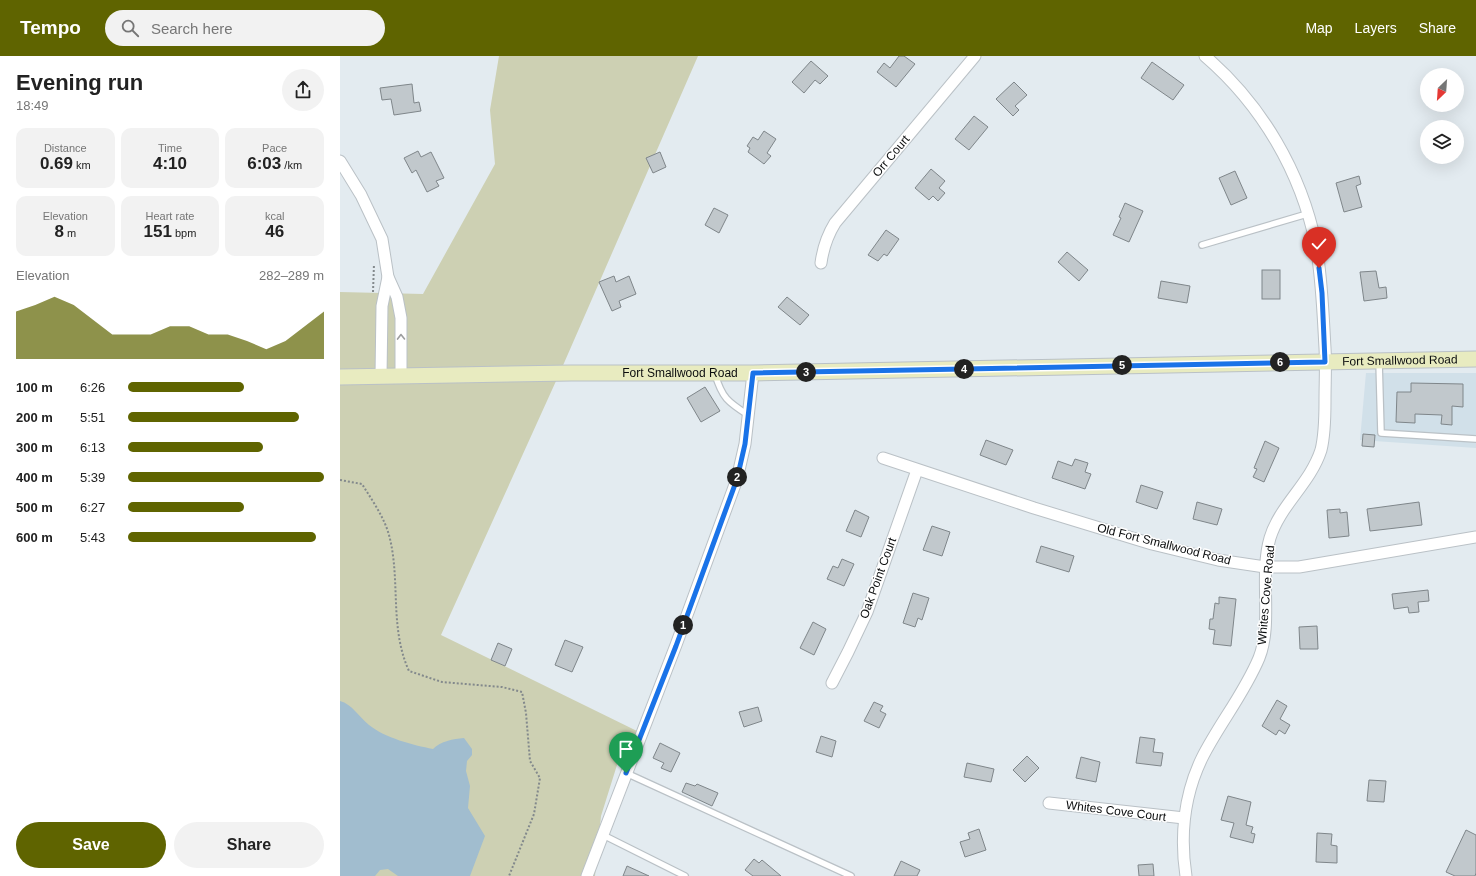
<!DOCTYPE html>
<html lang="en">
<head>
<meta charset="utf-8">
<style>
  body { margin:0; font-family:Arial,sans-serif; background:#f2f2f2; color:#222; height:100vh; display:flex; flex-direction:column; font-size:15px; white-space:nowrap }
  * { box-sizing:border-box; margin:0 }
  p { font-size:13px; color:#767676 }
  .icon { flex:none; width:22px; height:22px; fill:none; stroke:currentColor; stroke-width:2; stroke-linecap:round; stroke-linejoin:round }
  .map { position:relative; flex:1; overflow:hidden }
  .drawer { display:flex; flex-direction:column; background:#fff; width:340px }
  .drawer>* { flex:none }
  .needle { width:26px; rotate:205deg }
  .fabs { position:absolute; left:1080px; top:12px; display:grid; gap:8px }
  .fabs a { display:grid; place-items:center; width:44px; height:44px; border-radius:50%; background:#fff; box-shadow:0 4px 16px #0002; font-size:20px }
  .pin { position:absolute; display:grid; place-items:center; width:34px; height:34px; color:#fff; margin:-41px -17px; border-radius:50% 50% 50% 0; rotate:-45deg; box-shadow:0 0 4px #0007 }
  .pin .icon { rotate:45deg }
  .km { position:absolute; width:20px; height:20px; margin:-10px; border-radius:50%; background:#222; color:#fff; font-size:11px; line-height:20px; text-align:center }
  .round { display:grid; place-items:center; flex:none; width:42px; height:42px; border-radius:21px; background:#f2f2f2 }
  .head { display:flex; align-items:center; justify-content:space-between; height:68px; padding:0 16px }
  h1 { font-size:22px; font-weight:600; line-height:30px }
  .stats { display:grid; grid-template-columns:repeat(3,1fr); gap:6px; height:68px; padding:4px 16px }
  .stats div { display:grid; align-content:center; border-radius:10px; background:#f2f2f2; text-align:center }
  .stats b { font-size:17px; font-weight:600 }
  .stats small { font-size:11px; font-weight:400 }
  .stats p { font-size:11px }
  .chart { height:112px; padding:8px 16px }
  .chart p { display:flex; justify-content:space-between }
  .chart svg { width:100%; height:72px; margin-top:4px; fill:#5f6400; opacity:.7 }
  .action { display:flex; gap:8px; margin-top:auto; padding:8px 16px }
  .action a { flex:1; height:46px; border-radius:24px; background:#5f6400; color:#fff; font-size:16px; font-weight:600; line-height:46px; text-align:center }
  .action a+a { background:#f2f2f2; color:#222 }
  ul { padding:0 16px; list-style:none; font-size:13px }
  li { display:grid; grid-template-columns:64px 48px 1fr; align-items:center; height:30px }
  li i { height:10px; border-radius:5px; background:#5f6400 }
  header { display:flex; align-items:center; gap:24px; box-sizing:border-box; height:56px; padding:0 20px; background:#5f6400; color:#fff }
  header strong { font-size:19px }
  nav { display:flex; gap:22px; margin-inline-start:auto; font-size:14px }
  .search { width:280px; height:36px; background:#f2f2f2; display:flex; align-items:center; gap:10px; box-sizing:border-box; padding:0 14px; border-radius:22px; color:#767676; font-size:15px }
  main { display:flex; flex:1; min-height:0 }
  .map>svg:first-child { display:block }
  .built { fill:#d1e0e9 }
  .green { fill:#cdd0b3 }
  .water { fill:#a1bdcf }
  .building { fill:#c1c8cc; stroke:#7f868a }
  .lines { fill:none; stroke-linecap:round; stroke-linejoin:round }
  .lane-casing { stroke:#bac1c6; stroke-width:8 }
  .street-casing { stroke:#bac1c6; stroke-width:13 }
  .secondary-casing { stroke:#bac1c6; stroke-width:17 }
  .path { stroke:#83898c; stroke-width:2; stroke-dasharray:2 2; stroke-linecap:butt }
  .lane { stroke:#fff; stroke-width:5.5 }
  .street { stroke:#fff; stroke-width:11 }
  .secondary { stroke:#e8ebc0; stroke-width:15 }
  .oneway { stroke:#9d9e9f }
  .route-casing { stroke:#fff; stroke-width:8 }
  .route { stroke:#1a73e8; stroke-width:5 }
  .labels { text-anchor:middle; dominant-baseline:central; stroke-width:3; stroke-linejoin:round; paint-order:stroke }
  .street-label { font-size:12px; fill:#0b0d0e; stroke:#fff }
</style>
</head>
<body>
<header>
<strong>Tempo</strong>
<div class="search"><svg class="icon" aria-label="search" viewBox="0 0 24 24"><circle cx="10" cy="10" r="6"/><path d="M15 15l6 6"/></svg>Search here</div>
<nav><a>Map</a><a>Layers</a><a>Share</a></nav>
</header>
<main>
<section class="drawer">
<div class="head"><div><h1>Evening run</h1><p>18:49</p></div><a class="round"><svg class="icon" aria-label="share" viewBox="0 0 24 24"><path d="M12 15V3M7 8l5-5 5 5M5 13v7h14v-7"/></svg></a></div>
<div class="stats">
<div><p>Distance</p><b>0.69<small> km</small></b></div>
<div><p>Time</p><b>4:10</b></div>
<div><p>Pace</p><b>6:03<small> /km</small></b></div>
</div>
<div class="stats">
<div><p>Elevation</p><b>8<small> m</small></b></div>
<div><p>Heart rate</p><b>151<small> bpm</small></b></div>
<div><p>kcal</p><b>46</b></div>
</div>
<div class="chart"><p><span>Elevation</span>282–289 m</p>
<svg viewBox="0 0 160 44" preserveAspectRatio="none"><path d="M0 44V15L10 11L20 6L30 11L40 20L50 29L60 29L70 29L80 24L90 24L100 29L110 29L120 33L130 38L140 33L150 24L160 15V44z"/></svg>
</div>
<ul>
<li><b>100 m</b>6:26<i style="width:59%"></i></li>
<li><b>200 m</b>5:51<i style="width:87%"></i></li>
<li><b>300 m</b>6:13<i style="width:69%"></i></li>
<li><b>400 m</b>5:39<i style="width:100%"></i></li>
<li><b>500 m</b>6:27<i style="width:59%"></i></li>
<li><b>600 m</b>5:43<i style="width:96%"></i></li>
</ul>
<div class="action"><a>Save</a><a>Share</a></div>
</section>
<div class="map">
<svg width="1136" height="820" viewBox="0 0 1136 820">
  <rect width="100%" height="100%" fill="#e3ebf0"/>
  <path class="built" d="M1026 317H1136V392L1020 384Z"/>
  <path class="green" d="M159 0H358L221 314 101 579 297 675 277 709 261 760 255 820H0V236L83 238 155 108 150 54Z"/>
  <path class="water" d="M0 645C12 648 19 661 29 669 45 682 73 689 93 693 101 685 113 683 124 682L132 693V699L127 705 126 715 130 730 128 752 145 780 130 820H58L48 813 40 814 35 820H0Z"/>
  <g class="building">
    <path d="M559 0H564L575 8 556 31 537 16 544 7 550 12Z"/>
    <path d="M471 5 488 20 480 28 475 24 464 37 452 26Z"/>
    <path d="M812 6 844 29 833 44 801 22Z"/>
    <path d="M674 26 687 39 675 50 679 54 673 60 656 43Z"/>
    <path d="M72 28 74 47 79 46 81 55 54 59 51 43 42 44 40 32Z"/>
    <path d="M634 60 648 71 629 94 615 83Z"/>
    <path d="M424 75 436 83 427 97 431 100 424 108 408 96 410 92 407 90 413 81 418 84Z"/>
    <path d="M78 95 81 101 91 96 104 122 96 125 99 130 87 136 76 114 72 117 64 102Z"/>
    <path d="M320 96 326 111 313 117 306 102Z"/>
    <path d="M591 113 605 125 599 132 605 137 598 145 593 140 589 144 575 132Z"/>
    <path d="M895 115 907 142 891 149 879 122Z"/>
    <path d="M1019 120 1021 128 1016 130 1022 151 1004 156 996 127Z"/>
    <path d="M785 147 803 155 789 186 773 179 781 162 779 161Z"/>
    <path d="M374 152 388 159 379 177 365 169Z"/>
    <path d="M546 174 559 183 547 200 544 198 538 205 528 199Z"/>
    <path d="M727 196 748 214 739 225 718 206Z"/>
    <rect x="922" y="214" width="18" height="29"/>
    <path d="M1036 215 1039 232 1046 231 1047 242 1024 245 1020 216Z"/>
    <path d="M274 220 276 226 289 220 296 238 279 245 281 251 272 255 259 226Z"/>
    <path d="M821 225 850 230 847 247 818 242Z"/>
    <path d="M447 241 469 259 460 269 438 251Z"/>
    <path d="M1071 327 1123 328V351L1112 350V369L1101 368 1102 359 1075 358V367L1056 366 1057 336H1071Z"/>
    <path d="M365 331 380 355 361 366 347 342Z"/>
    <path d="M1023 378 1035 379 1034 391 1022 390Z"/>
    <path d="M646 384 673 394 666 409 640 399Z"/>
    <path d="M925 385 939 392 924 426 913 421 917 413 914 412Z"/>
    <path d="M735 403 748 407 745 416 751 418 745 433 712 422 718 405 732 410Z"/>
    <path d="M801 429 823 436 817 453 796 446Z"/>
    <path d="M857 446 882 453 877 469 853 463Z"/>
    <path d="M1079 446 1082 469 1030 475 1027 453Z"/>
    <path d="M1000 453V457L1007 456 1009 480 989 482 987 454Z"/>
    <path d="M515 454 529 461 521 481 506 475Z"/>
    <path d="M592 470 610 476 602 500 583 494Z"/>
    <path d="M701 490 734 500 729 516 696 506Z"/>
    <path d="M502 503 514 508 504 530 487 523 493 510 498 512Z"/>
    <path d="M1088 534 1089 545 1078 546 1079 556 1069 557 1068 551 1054 553 1052 538Z"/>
    <path d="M573 537 589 542 582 564 578 562 575 571 563 567Z"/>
    <path d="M879 541 896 543 891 590 873 588 875 574 869 573 870 563H873L875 547 879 548Z"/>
    <path d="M473 566 486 573 474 599 460 592Z"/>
    <path d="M977 570 978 593H960L959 571Z"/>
    <path d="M225 584 243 591 232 616 215 609Z"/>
    <path d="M158 587 172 593 165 610 151 604Z"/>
    <path d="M937 644 947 650 940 663 950 669 945 678 939 674 936 679 922 670Z"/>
    <path d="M534 646 543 650 540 655 546 658 539 672 524 665Z"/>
    <path d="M418 651 422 665 404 671 399 656Z"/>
    <path d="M481 680 496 685 492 701 476 696Z"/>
    <path d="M800 681 815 683 813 696 823 697 821 710 796 707Z"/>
    <path d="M320 687 340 697 331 716 321 712 324 707 313 702Z"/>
    <path d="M687 700 699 712 685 726 673 714Z"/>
    <path d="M741 701 760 706 756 726 736 722Z"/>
    <path d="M627 707 654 713 651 726 624 721Z"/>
    <path d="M1029 724 1046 725 1044 746 1027 745Z"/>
    <path d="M346 727 355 730 357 728 378 737 372 750 342 736Z"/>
    <path d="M888 740 911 746 906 769 913 771 911 777 915 778 913 787 890 781 894 767 881 764Z"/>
    <path d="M639 773 646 794 625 801 620 786 630 783 628 777Z"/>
    <path d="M1126 774 1136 779V817L1135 820H1115L1106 816Z"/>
    <path d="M977 777 992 778 991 789 997 790V807L976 806Z"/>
    <path d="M414 803 419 807 422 804 441 820H413L405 814Z"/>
    <path d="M561 805 580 814 577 820H554Z"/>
    <path d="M813 808 814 820H799L798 809Z"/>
    <path d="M287 810 309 820H283Z"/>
  </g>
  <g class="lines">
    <defs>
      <g id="lane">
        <path d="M862 189 967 158"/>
        <path d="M1039 305 1041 377 1136 383"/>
        <path d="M375 318C382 342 388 346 408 359"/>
        <path d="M286 717 511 820"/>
        <path d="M263 779 345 820"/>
      </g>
      <g id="street">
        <path d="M0 105 21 139 42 183 48 221 57 241 61 262V320"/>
        <path d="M481 207C483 192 487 180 495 167L635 0"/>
        <path d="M41 320 42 250 48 221"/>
        <path d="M543 402 694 452 812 488 878 504 925 511H959L1136 481"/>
        <path d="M492 627 508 596 527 556 577 414"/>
        <path d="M709 747 844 762"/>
        <path d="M247 820 336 589 397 423 405 388 413 317"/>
        <path d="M846 820C840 781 844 739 862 702 879 668 904 638 919 602 933 567 919 520 930 482 940 449 970 428 981 394 985 378 985 361 985 345 985 327 986 309 985 292 983 258 982 223 976 189 961 116 922 49 865 0"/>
      </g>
      <g id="secondary">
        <path id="s1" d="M0 321 231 317H413L1136 303"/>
      </g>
    </defs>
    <use href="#lane" class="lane-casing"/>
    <use href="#street" class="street-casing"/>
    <use href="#secondary" class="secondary-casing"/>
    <g class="path">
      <path d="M33 236 34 208"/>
      <path d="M0 424 22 428C32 444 44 461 49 479 61 524 49 571 69 615L102 626 162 631 182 636 186 657 190 705 200 722 194 758 169 820"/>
    </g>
    <use href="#lane" class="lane"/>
    <use href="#street" class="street"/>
    <use href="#secondary" class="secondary"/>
  </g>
  <defs><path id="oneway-chevron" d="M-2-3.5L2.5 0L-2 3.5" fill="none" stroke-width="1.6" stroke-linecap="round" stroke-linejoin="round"/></defs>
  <use class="oneway" href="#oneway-chevron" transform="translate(61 281) rotate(-91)"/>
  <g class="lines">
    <defs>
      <path id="route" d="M286 717 336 590 397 423 405 388 413 317 985 306 982 237 979 212"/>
    </defs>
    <use href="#route" class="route-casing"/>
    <use href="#route" class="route"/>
  </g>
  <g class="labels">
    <g class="street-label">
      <text transform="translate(551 100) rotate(-50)">Orr Court</text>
      <text stroke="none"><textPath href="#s1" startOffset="1060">Fort Smallwood Road</textPath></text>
      <text stroke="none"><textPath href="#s1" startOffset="340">Fort Smallwood Road</textPath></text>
      <text transform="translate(824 488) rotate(14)">Old Fort Smallwood Road</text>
      <text transform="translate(538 522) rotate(-70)">Oak Point Court</text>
      <text transform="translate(926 539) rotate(-85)">Whites Cove Road</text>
      <text transform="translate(776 755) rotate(7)">Whites Cove Court</text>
    </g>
  </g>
</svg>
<div class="fabs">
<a><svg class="needle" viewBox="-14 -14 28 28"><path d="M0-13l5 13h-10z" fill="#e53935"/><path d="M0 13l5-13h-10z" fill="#767676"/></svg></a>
<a><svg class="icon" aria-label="layers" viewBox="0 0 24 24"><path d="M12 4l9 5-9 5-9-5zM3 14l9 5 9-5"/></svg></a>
</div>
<div class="pin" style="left:286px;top:717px;background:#1e9e55"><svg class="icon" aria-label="arrive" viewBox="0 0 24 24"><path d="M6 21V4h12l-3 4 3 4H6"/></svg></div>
<div class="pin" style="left:979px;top:212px;background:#d93025"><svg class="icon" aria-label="check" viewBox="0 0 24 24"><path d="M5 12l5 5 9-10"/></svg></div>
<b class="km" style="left:343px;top:569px">1</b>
<b class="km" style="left:397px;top:421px">2</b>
<b class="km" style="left:466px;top:316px">3</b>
<b class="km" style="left:624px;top:313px">4</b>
<b class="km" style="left:782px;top:309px">5</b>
<b class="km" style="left:940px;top:306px">6</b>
</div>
</main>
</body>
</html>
